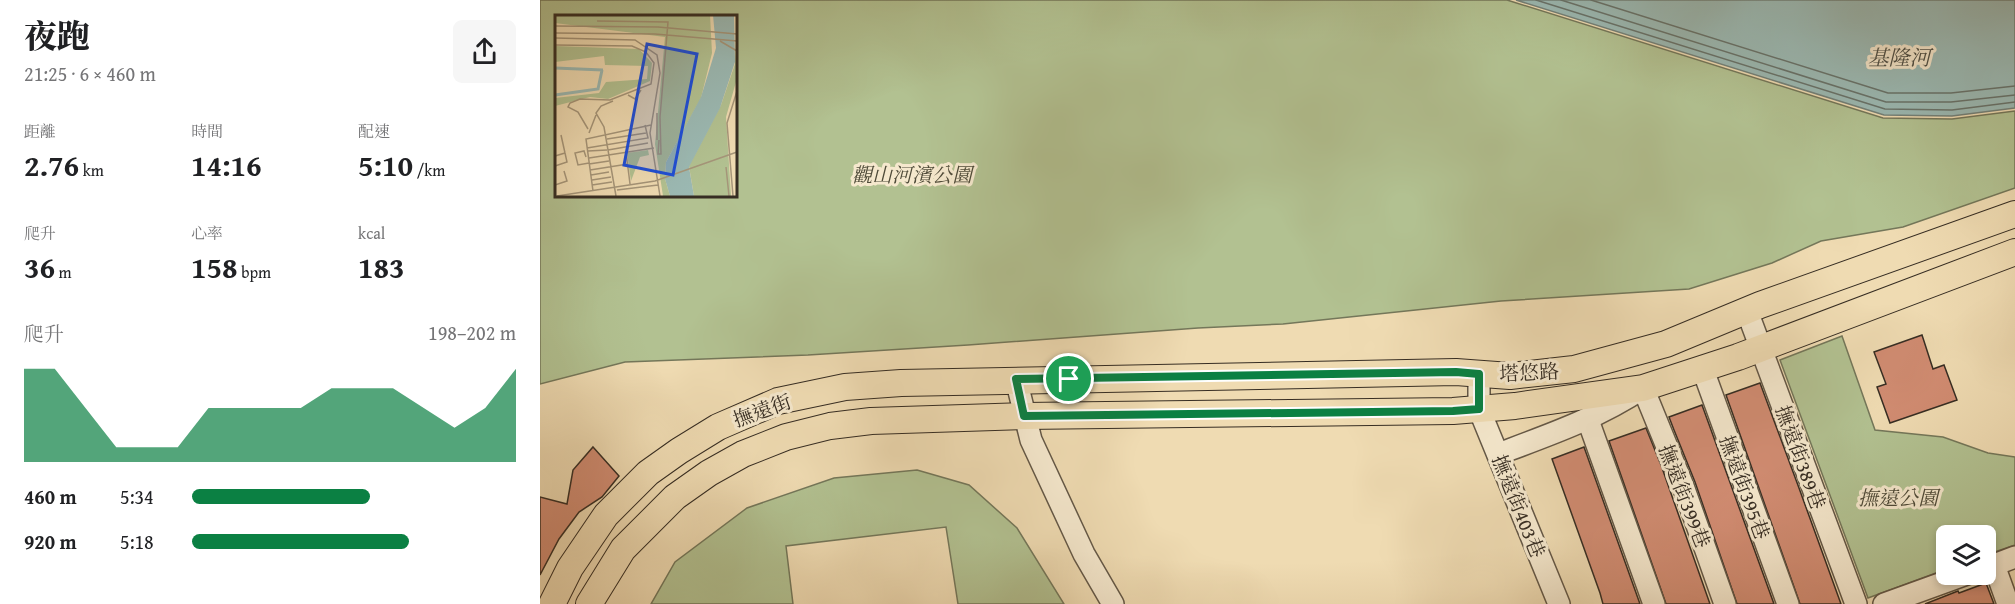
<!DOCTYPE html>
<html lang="zh-TW">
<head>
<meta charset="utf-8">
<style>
  body { margin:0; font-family:"Gentium Book Plus","Noto Serif TC",serif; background:#f6f6f6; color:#202124; height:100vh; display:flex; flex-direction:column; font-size:22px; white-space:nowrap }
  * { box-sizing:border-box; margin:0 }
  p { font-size:20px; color:#757577 }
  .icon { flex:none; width:33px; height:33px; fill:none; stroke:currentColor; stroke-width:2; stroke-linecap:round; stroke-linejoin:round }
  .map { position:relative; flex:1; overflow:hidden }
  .drawer { display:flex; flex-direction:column; background:#fff; width:540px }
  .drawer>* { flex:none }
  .tools { position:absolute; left:1396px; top:525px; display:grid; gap:12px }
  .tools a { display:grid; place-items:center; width:60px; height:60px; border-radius:9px; background:#fff; box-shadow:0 3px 9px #0003; font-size:30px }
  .pin { position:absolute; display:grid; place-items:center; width:51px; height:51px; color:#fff; margin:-26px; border:3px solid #fff; border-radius:50%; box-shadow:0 2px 6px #0007 }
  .round { display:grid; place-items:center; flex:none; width:63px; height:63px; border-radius:9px; background:#f6f6f6 }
  .headline { display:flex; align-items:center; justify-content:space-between; height:102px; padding:0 24px }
  h1 { font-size:33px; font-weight:800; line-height:45px }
  .stats { display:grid; grid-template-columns:repeat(3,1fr); gap:9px; height:102px; padding:6px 24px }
  .stats div { display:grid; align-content:center }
  .stats b { font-size:30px; font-weight:800 }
  .stats small { font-size:16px; font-weight:400 }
  .stats p { font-size:16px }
  .chart { height:168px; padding:12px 24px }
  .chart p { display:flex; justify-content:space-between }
  .chart svg { width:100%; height:108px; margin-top:6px; fill:#0b8043; opacity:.7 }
  ul { padding:0 24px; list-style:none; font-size:20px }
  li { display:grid; grid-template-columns:96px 72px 1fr; align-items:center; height:45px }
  li i { height:15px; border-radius:8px; background:#0b8043 }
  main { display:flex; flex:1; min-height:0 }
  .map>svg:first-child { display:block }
  .green { fill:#b2c191; stroke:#74775a; stroke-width:1.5; fill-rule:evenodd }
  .water { fill:#9bb9b3; stroke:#738179; stroke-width:1.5 }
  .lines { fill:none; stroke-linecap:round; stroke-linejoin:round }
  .shore { stroke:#68736b; stroke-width:1.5 }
  .building { fill:#d18c72; stroke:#362d23; stroke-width:1.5 }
  .minor-casing { stroke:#645847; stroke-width:24 }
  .major-casing { stroke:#362d23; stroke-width:28 }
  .minor { stroke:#f5e8cd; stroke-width:21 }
  .major { stroke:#efdbb2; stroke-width:26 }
  .route-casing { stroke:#fff; stroke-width:12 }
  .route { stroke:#0b8043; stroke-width:8 }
  .labels { text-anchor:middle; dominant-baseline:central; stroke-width:6; stroke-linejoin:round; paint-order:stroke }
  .park-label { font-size:20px; font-style:italic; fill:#4f4b39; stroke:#f5e8cd }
  .street-label { font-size:20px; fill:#362d23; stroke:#f5e8cd }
  .water-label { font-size:21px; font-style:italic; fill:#4f5047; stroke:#f5e8cd }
  .inset-river { fill:none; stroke:#9bb9b3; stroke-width:3 }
  .inset-road { fill:none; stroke:#a59579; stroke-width:1.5 }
  .view { fill:#1d4ed8; fill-opacity:0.15; stroke:#1d4ed8; stroke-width:3 }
  .inset-edge { fill:none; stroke:#362d23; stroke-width:3 }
</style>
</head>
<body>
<main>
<section class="drawer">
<div class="headline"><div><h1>夜跑</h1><p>21:25 · 6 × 460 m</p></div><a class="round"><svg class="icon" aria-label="share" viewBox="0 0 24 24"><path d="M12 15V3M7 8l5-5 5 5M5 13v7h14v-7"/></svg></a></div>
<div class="stats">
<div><p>距離</p><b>2.76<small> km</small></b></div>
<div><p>時間</p><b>14:16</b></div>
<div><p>配速</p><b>5:10<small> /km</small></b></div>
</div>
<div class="stats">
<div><p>爬升</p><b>36<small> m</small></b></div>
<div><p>心率</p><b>158<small> bpm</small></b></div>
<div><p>kcal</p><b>183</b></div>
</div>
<div class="chart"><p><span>爬升</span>198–202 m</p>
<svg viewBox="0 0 160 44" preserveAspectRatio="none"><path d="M0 44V6L10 6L20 22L30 38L40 38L50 38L60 22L70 22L80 22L90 22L100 14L110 14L120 14L130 22L140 30L150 22L160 6V44z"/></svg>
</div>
<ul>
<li><b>460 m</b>5:34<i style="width:55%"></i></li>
<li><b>920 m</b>5:18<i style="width:67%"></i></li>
</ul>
</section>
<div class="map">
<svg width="1475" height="604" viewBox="0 0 1475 604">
  <rect width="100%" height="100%" fill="#efdbb2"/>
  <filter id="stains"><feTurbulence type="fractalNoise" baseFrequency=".00333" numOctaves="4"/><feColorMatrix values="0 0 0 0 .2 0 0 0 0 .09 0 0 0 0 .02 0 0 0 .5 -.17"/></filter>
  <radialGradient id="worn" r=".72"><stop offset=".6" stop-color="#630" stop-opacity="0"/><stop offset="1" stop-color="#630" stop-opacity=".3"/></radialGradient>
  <g class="green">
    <path d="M0 0H967L1343 118 1412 119 1475 111V188L1363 227 1281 241 1232 263 1149 289 961 301 743 324 658 328 428 345 268 355 85 362 0 384ZM195 16V195H16V16Z"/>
    <path d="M1302 336 1335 430 1403 437 1448 453 1475 457V545L1446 555V536H1407V569L1328 598 1240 360Z"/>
    <path d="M377 470 429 485 477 528 524 604H418L406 527 246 546 253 604H111L135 562 207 508 294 478Z"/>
  </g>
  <path class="water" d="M976 0H1475V108L1412 116 1344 115Z"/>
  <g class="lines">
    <g class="shore">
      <path d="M996 0 1345 109 1412 110 1475 102"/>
      <path d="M1021 0 1346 102H1411L1475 95"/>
      <path d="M1051 0 1348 93H1411L1475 86"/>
    </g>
  </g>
  <g class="building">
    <path d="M1382 335 1393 369 1404 365 1417 400 1350 423 1337 387 1346 384 1334 352Z"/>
    <path d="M1220 383 1259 488 1301 604H1260L1186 395Z"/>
    <path d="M1162 405 1234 604H1197L1155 482 1134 430 1129 417Z"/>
    <path d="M1106 428 1121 465 1170 604H1126L1069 441Z"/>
    <path d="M53 447 79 476 62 497 39 512 19 539 0 575V497L27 504 33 470Z"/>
    <path d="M1044 447 1100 604H1063L1060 593 1012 459Z"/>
    <path d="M1446 583 1454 604H1385L1418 591 1419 593Z"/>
  </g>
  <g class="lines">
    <defs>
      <g id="minor">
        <path d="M1207 311 1316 604"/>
        <path d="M1163 370 1248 604"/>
        <path d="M939 374V409L1019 604"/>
        <path d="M476 379 491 440 544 554 573 604"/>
        <path d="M1048 420 1114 604"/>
        <path d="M958 454C1009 435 1058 418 1103 388L1143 486 1185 604"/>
        <path d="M1454 565 1468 604"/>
        <path d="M1446 568 1475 557"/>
        <path d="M1344 604 1427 574"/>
      </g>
      <g id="major">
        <path d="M12 604 30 568 66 515 108 473 139 451 178 427 238 401 305 387 361 383 916 372 970 376 1034 369 1126 344 1220 305 1475 214"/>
        <path d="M49 604 83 549 135 497 169 473 203 454 246 437 290 426 331 421 484 416 913 411 975 406 1103 388 1198 357 1475 252"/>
      </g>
    </defs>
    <use href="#minor" class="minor-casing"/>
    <use href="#major" class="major-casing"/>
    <use href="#minor" class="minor"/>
    <use href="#major" class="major"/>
  </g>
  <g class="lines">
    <defs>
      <path id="route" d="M916 372 939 374V409L913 411 484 416 476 379Z"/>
    </defs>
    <use href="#route" class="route-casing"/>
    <use href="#route" class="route"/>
  </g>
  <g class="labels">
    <g class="park-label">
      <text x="372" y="174">觀山河濱公園</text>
      <text x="1358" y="497">撫遠公園</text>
    </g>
    <g class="street-label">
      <text transform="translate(989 372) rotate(-3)">塔悠路</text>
      <text transform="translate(222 410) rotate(-20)">撫遠街</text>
      <text transform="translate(1261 457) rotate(70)">撫遠街389巷</text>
      <text transform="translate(1205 487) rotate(70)">撫遠街395巷</text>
      <text transform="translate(1145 496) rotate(69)">撫遠街399巷</text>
      <text transform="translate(979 506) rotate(68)">撫遠街403巷</text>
    </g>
    <g class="water-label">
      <text x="1359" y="57">基隆河</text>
    </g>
  </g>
  <g transform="translate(15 15)">
    <rect width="182" height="182" fill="#efdbb2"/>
    <path d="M0 0H155L157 38 146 83 111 147 110 164 115 181H108L100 129 110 22 0 8ZM181 28V67L171 102 176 181H139L134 151 166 90 180 49ZM0 31 84 34 97 48 95 66 53 84 35 82 0 91V83L44 78 51 67 92 64 93 51 50 50 49 41 0 47ZM93 135 94 140 85 142 76 166 72 138Z" fill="#b2c191"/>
    <path d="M158 0H179L180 47 165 93 134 152 139 181H115L110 164 111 147 146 82 161 33Z" fill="#9bb9b3"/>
    <path class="inset-river" d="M0 53 48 55M0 80 43 74 47 55"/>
    <path class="inset-road" d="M42 6 113 7 105 102 106 139H103L104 125M0 11 103 12 182 19M0 18 100 19 182 26M0 23 80 25 102 40 105 58 95 118 105 181M165 26 182 36M0 30 77 31 91 37 99 48 96 69 55 85 25 84 15 88 13 92 23 97 33 114M73 80 80 84 86 75M58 86 46 91 41 98 49 112 61 181M34 118 41 100M6 120 10 138M52 124 91 118M102 125V98M32 133 93 123 90 110M53 135 93 128M33 136 52 135M71 137 75 169M0 141 10 138 12 147 0 151M31 142 29 136 20 138 23 150 34 148M34 143 99 133M182 143V163M34 149 54 146M171 152 174 181M35 155 73 149M36 160 54 157M37 165 56 162M0 170 12 166 9 156M37 170 57 167M62 175 103 170M38 176 31 124 96 110M2 181 100 166 182 137M178 181 172 108 182 76"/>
    <path class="view" d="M92 29 142 39 118 160 69 150Z"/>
    <rect width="182" height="182" class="inset-edge"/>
  </g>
  <rect width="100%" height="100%" filter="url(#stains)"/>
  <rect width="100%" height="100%" fill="url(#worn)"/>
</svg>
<div class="tools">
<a><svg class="icon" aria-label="layers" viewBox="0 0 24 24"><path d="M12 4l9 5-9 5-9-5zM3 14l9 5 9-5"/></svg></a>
</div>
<div class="pin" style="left:529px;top:379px;background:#1e9e55"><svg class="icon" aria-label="arrive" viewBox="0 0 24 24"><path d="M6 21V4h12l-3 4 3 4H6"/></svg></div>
</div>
</main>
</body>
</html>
